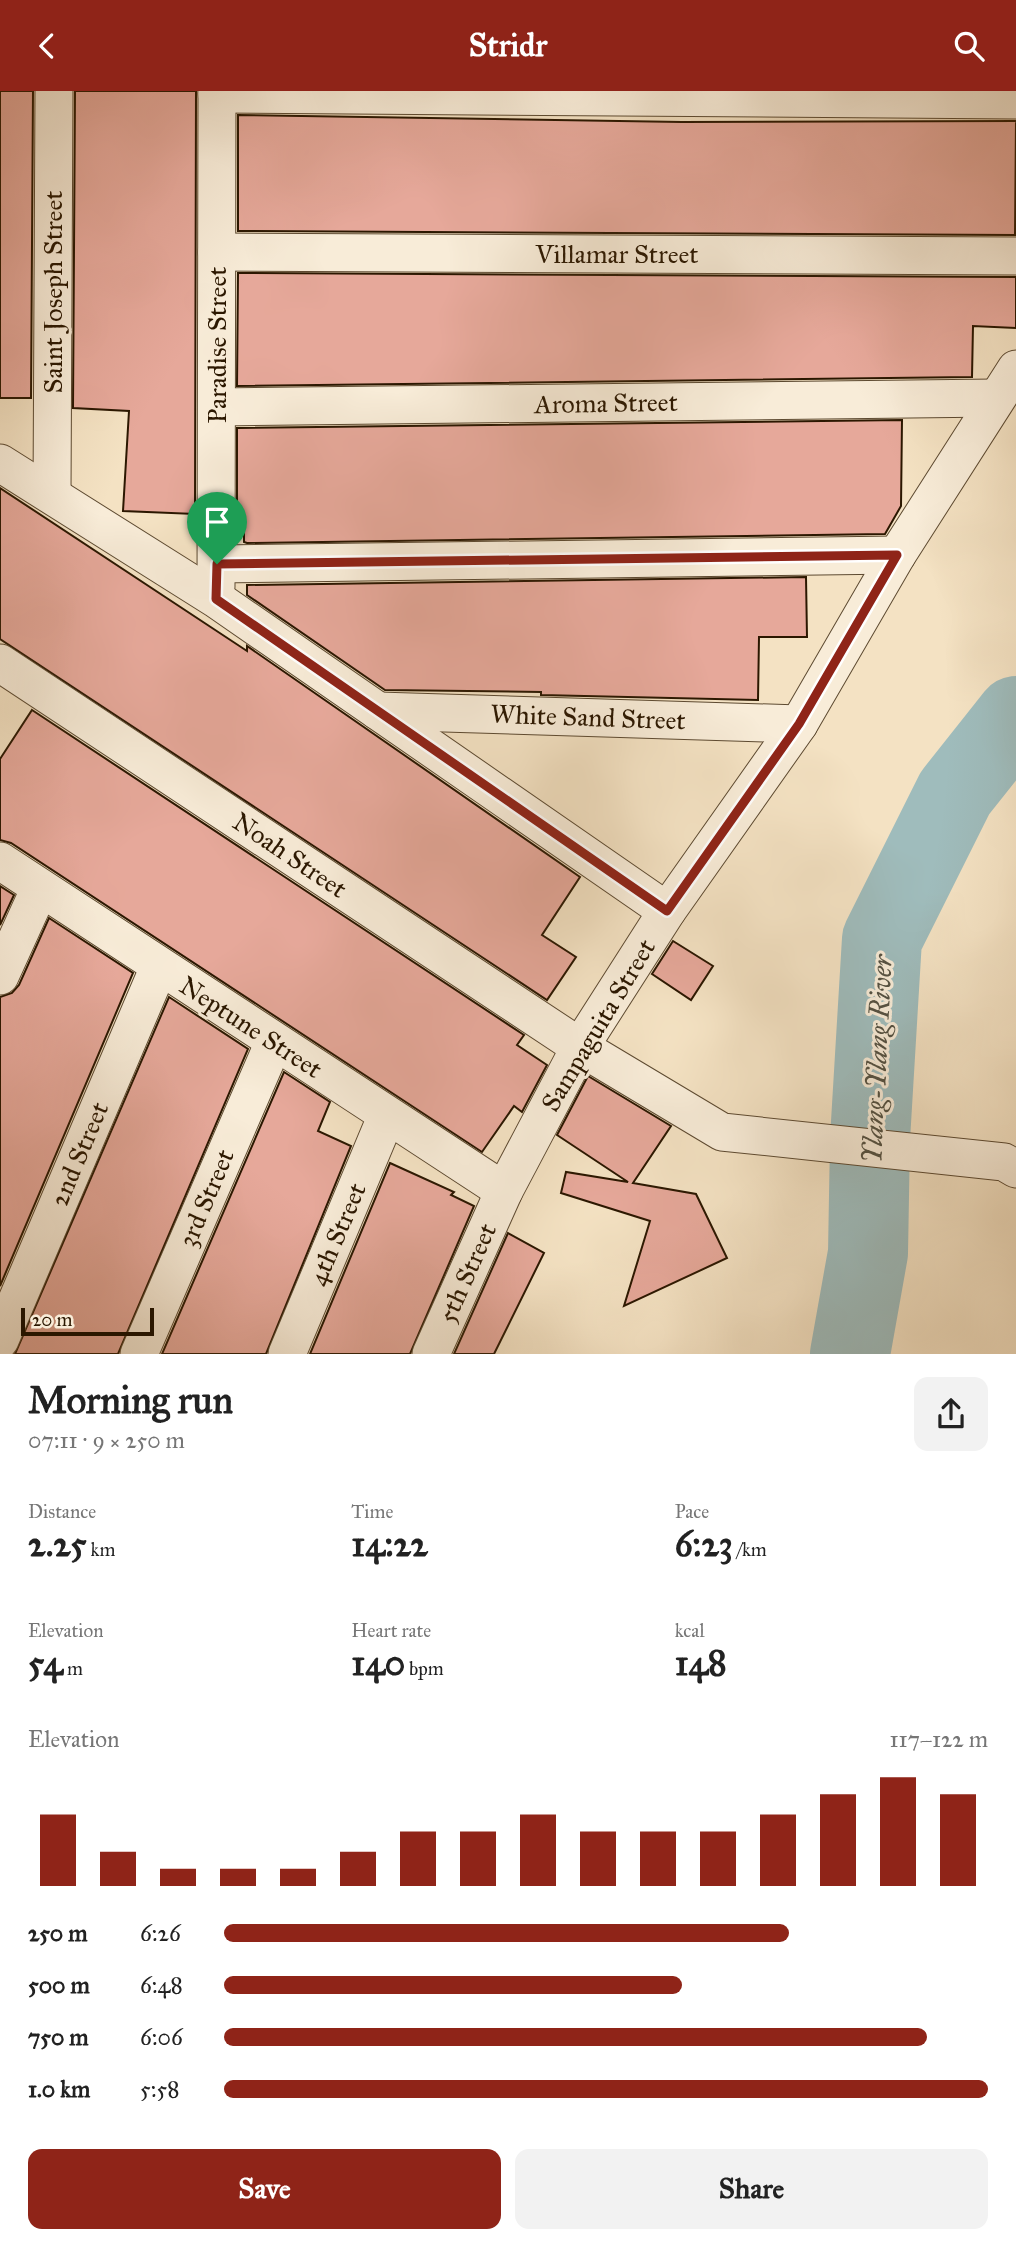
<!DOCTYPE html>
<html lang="en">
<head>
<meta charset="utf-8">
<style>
  body { margin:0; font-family:"IM FELL Great Primer",serif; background:#f2f2f2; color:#222; height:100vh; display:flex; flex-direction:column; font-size:26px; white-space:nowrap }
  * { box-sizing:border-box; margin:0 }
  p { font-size:23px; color:#767676 }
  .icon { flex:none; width:38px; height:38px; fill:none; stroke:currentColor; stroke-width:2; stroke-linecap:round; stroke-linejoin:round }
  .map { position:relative; height:1263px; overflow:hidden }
  .side { display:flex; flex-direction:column; background:#fff; flex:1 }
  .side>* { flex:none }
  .scale { position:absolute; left:21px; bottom:18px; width:133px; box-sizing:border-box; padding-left:7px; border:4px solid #2b1700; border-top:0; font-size:19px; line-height:24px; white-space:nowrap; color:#2b1700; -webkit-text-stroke:5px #f8ecd8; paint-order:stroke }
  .pin { position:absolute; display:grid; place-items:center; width:60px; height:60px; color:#fff; margin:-72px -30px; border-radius:50% 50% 50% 0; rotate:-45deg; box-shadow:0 0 7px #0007 }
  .pin .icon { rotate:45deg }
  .round { display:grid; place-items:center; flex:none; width:74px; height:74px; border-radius:14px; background:#f2f2f2 }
  .head { display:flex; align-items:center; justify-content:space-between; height:119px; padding:0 28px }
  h1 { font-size:38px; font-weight:700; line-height:52px }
  .figures { display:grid; grid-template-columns:repeat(3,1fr); gap:10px; height:119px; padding:7px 28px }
  .figures div { display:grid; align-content:center }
  .figures b { font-size:35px; font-weight:700 }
  .figures small { font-size:19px; font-weight:400 }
  .figures p { font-size:19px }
  .chart { height:196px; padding:14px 28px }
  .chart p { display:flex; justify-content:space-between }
  .chart svg { width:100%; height:126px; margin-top:7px; stroke:#8f2418; stroke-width:6 }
  .primary-button { display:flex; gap:14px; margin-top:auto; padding:14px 28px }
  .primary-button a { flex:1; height:80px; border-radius:14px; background:#8f2418; color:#fff; font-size:28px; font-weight:700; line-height:80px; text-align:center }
  .primary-button a+a { background:#f2f2f2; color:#222 }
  ul { padding:0 28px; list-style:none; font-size:23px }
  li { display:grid; grid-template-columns:112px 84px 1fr; align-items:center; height:52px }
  li i { height:18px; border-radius:9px; background:#8f2418 }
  header { display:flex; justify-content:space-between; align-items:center; height:91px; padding:0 28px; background:#8f2418; color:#fff; font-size:32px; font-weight:700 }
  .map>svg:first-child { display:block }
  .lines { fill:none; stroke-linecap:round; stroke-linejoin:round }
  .river { stroke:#9fbcbc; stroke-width:80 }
  .building { fill:#e6a89a; stroke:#2b1700; stroke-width:2 }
  .street-casing { stroke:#5d4a31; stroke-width:39 }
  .street { stroke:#f8ecd8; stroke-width:37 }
  .route-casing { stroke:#fff; stroke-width:14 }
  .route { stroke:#8f2418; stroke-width:9 }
  .labels { text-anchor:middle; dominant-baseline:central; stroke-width:6; stroke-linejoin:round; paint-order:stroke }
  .street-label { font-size:26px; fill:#2b1700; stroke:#f8ecd8 }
  .water-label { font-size:28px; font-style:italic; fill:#545142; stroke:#f8ecd8 }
</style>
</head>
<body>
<header><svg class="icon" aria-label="back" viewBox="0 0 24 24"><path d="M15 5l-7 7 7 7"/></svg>Stridr<svg class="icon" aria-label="search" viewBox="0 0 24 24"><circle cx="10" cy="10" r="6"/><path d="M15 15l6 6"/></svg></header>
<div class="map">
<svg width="1016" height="1263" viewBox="0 0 1016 1263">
  <rect width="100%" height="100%" fill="#f4e2c3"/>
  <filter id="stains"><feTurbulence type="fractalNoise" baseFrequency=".00286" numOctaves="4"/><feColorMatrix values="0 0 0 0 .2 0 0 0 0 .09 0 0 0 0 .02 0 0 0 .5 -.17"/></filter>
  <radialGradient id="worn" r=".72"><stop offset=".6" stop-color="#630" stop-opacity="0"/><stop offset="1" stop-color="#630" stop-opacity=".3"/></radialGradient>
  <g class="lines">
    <path class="river" d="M850 1263 868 1162 870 1048 882 848 955 702 1016 625"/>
  </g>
  <g class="building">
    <path d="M0 0H33L31 307H0Z"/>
    <path d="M75 0H196L195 423 123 420 129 320 73 317Z"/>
    <path d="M238 24 682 31 1016 30 1015 144 238 140Z"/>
    <path d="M238 182 1016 186V237L973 235 972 286 237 295Z"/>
    <path d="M902 329 901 415 885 443 247 452 244 451V426H237V337Z"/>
    <path d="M0 397 247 560V555L580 786 542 844 576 866 547 909 0 548Z"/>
    <path d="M806 486 807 546H759L758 609 541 604V601L385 599 247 504V494Z"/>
    <path d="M32 619 524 944 517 954 547 974 522 1021 514 1015 482 1061 11 752 0 749V668Z"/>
    <path d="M0 795 14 804 0 834Z"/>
    <path d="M49 827 133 882 0 1195V906L12 902 19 894Z"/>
    <path d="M673 850 713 875 691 909 652 883Z"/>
    <path d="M169 906 248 958 118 1263H15Z"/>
    <path d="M284 981 330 1011 318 1040 351 1055 266 1263H162Z"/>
    <path d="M588 985 671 1035 633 1092 696 1103 727 1167 624 1215 650 1130 561 1102 566 1081 628 1091 557 1044Z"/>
    <path d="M390 1072 454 1101 451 1104 474 1115 410 1263H310Z"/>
    <path d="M508 1142 544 1162 494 1263H454Z"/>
  </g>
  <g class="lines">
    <defs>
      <g id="street">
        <path d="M217 3 1016 9"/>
        <path d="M217 161 1016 165"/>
        <path d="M217 316 995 307"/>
        <path d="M0 372 216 508 667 820"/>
        <path d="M52 403 54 0"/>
        <path d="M217 473 897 464"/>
        <path d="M216 496 217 0"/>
        <path d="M0 572 580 956 722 1041 1004 1071 1016 1078"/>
        <path d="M378 620 799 633"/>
        <path d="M0 770 504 1100"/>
        <path d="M0 885 40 797"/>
        <path d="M0 1249 159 876"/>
        <path d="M139 1263 274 951"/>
        <path d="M287 1263 387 1024"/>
        <path d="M431 1263 504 1100 580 956 667 820 799 633 897 464 1016 278"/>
      </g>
    </defs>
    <use href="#street" class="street-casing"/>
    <use href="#street" class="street"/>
  </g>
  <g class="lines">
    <defs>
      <path id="route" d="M897 464 799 633 667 820 216 508 217 473Z"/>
    </defs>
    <use href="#route" class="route-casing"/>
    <use href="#route" class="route"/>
  </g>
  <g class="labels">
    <g class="street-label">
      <text x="617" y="163">Villamar Street</text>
      <text transform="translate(53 201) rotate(-90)">Saint Joseph Street</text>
      <text transform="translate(217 254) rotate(-90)">Paradise Street</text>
      <text transform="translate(606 312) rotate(-1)">Aroma Street</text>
      <text transform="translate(588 626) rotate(2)">White Sand Street</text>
      <text transform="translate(290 764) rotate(34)">Noah Street</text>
      <text transform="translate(598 934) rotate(-59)">Sampaguita Street</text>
      <text transform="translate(251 936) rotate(33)">Neptune Street</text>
      <text transform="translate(79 1063) rotate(-67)">2nd Street</text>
      <text transform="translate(206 1107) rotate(-67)">3rd Street</text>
      <text transform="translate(337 1143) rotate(-67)">4th Street</text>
      <text transform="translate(467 1182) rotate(-66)">5th Street</text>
    </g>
    <g class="water-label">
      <text transform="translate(877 968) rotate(-87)">Ylang-Ylang River</text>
    </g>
  </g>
  <rect width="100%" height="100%" filter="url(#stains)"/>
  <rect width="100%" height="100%" fill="url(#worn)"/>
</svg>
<div class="scale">20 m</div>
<div class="pin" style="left:217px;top:473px;background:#1e9e55"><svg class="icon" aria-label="arrive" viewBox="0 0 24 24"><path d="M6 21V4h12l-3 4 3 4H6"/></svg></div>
</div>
<section class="side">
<div class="head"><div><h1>Morning run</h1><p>07:11 · 9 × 250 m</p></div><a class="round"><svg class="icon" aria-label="share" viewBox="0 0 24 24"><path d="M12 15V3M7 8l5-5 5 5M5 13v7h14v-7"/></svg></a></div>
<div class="figures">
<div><p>Distance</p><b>2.25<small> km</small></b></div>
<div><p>Time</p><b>14:22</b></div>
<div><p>Pace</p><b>6:23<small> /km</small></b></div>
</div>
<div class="figures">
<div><p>Elevation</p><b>54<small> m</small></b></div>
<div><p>Heart rate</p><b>140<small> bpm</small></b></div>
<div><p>kcal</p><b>148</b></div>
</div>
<div class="chart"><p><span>Elevation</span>117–122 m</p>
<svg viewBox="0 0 160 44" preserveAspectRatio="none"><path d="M5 44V19M15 44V32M25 44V38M35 44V38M45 44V38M55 44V32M65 44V25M75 44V25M85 44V19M95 44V25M105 44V25M115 44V25M125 44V19M135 44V12M145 44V6M155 44V12"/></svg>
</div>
<ul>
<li><b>250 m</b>6:26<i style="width:74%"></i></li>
<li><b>500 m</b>6:48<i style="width:60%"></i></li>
<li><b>750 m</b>6:06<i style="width:92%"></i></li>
<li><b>1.0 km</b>5:58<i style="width:100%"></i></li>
</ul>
<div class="primary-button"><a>Save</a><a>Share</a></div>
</section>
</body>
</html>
